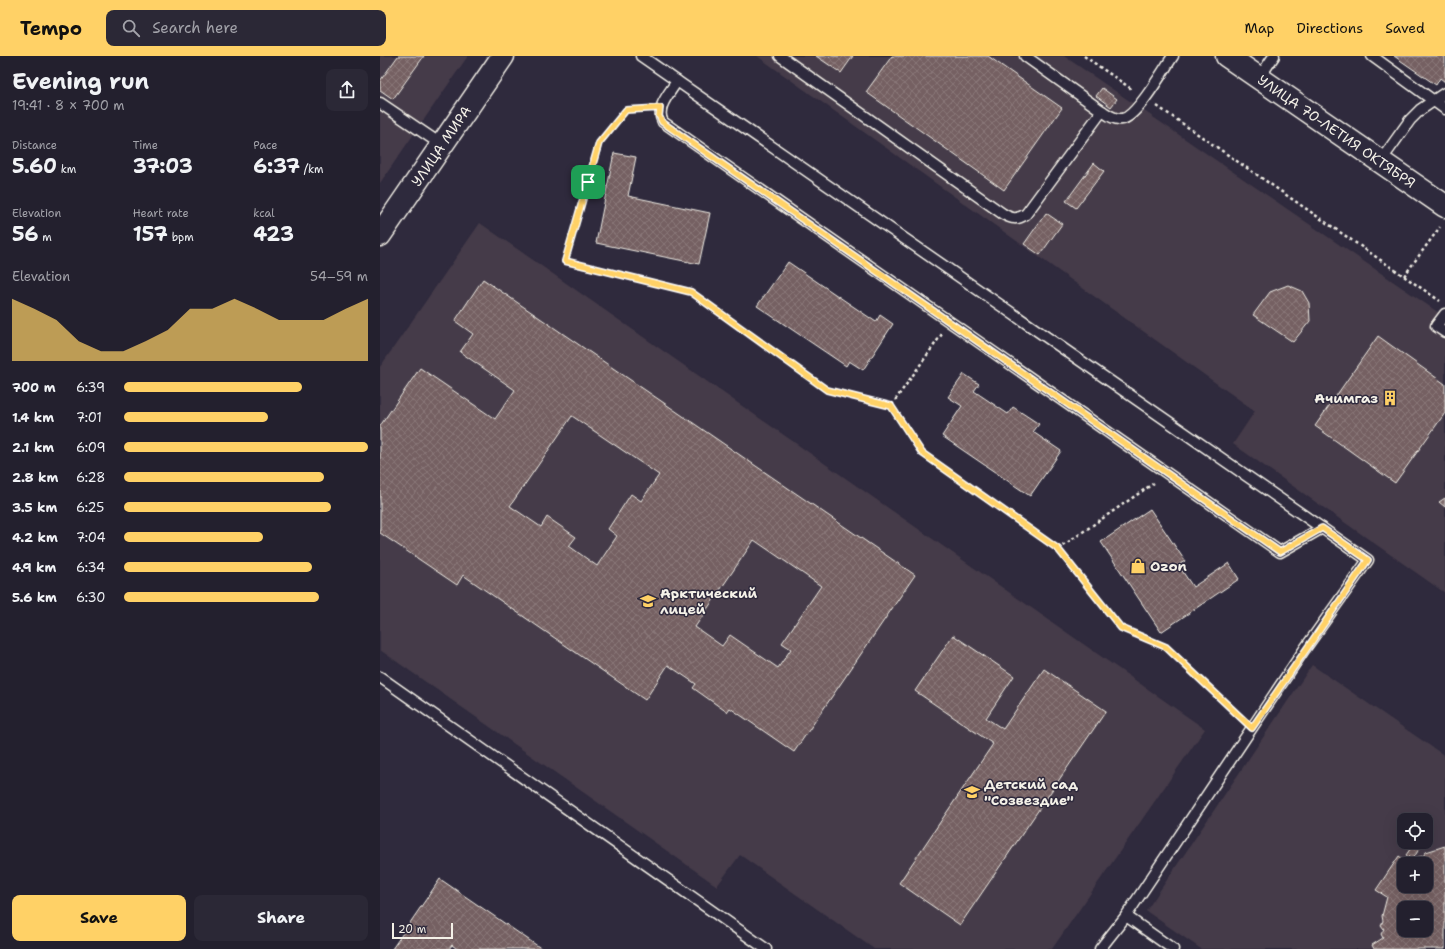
<!DOCTYPE html>
<html lang="en">
<head>
<meta charset="utf-8">
<style>
  body { margin:0; font-family:"Shantell Sans",sans-serif; background:#2b2836; color:#f1f3f6; height:100vh; display:flex; flex-direction:column; font-size:15px; white-space:nowrap }
  * { box-sizing:border-box; margin:0 }
  p { font-size:13px; color:#a3a3aa }
  .icon { flex:none; width:22px; height:22px; fill:none; stroke:currentColor; stroke-width:2; stroke-linecap:round; stroke-linejoin:round }
  .map { position:relative; flex:1; overflow:hidden }
  .side { display:flex; flex-direction:column; background:#23202e; width:380px }
  .side>* { flex:none }
  .tools { position:absolute; left:1017px; top:757px; display:grid; gap:8px }
  .tools a { display:grid; place-items:center; width:36px; height:36px; border-radius:8px; background:#23202e; box-shadow:0 4px 16px #0002,0 0 0 1px #403e4a; font-size:20px }
  .scale { position:absolute; left:12px; bottom:10px; width:61px; box-sizing:border-box; padding-left:4px; border:2px solid #f4f1e8; border-top:0; font-size:11px; line-height:14px; white-space:nowrap; color:#f4f1e8; -webkit-text-stroke:3px #2f2a3d; paint-order:stroke }
  .pin { position:absolute; display:grid; place-items:center; width:34px; height:34px; color:#fff; margin:-17px; border-radius:8px; box-shadow:0 2px 6px #0006 }
  .round { display:grid; place-items:center; flex:none; width:42px; height:42px; border-radius:8px; background:#2b2836 }
  .overview { display:flex; align-items:center; justify-content:space-between; height:68px; padding:0 12px }
  h1 { font-size:22px; font-weight:700; line-height:30px }
  .metrics { display:grid; grid-template-columns:repeat(3,1fr); gap:6px; height:68px; padding:4px 12px }
  .metrics div { display:grid; align-content:center }
  .metrics b { font-size:20px; font-weight:700 }
  .metrics small { font-size:11px; font-weight:400 }
  .metrics p { font-size:11px }
  .chart { height:112px; padding:8px 12px }
  .chart p { display:flex; justify-content:space-between }
  .chart svg { width:100%; height:72px; margin-top:4px; fill:#ffd166; opacity:.7 }
  .primary-button { display:flex; gap:8px; margin-top:auto; padding:8px 12px }
  .primary-button a { flex:1; height:46px; border-radius:8px; background:#ffd166; color:#111; font-size:16px; font-weight:700; line-height:46px; text-align:center }
  .primary-button a+a { background:#2b2836; color:#f1f3f6 }
  ul { padding:0 12px; list-style:none; font-size:13px }
  li { display:grid; grid-template-columns:64px 48px 1fr; align-items:center; height:30px }
  li i { height:10px; border-radius:5px; background:#ffd166 }
  header { display:flex; align-items:center; gap:24px; box-sizing:border-box; height:56px; padding:0 20px; background:#ffd166; color:#111 }
  header strong { font-size:19px }
  nav { display:flex; gap:22px; margin-inline-start:auto; font-size:14px }
  .search { width:280px; height:36px; background:#2b2836; display:flex; align-items:center; gap:10px; box-sizing:border-box; padding:0 14px; border-radius:8px; color:#a3a3aa; font-size:15px }
  main { display:flex; flex:1; min-height:0 }
  .map>svg:first-child { display:block }
  .built { fill:#443a48; fill-rule:evenodd }
  .building { fill:url(#building-cross-hatch); stroke:#f4f1e8; fill-rule:evenodd }
  .lines { fill:none; stroke-linecap:round; stroke-linejoin:round }
  .lane-casing { stroke:#f4f1e8; stroke-width:13 }
  .secondary-casing { stroke:#f4f1e8; stroke-width:25 }
  .path { stroke:#f4f1e8; stroke-width:2.5; stroke-dasharray:3 3; stroke-linecap:butt }
  .lane { stroke:#2f2a3d; stroke-width:10 }
  .secondary { stroke:#2f2a3d; stroke-width:22 }
  .route-casing { stroke:#fff; stroke-width:8 }
  .route { stroke:#ffd166; stroke-width:5 }
  .labels { text-anchor:middle; dominant-baseline:central; stroke-width:3; stroke-linejoin:round; paint-order:stroke }
  .street-label { font-size:14px; fill:#f4f1e8; stroke:#2f2a3d }
  .poi-label { font-size:14px; font-weight:bold; fill:#f4f1e8; stroke:#2f2a3d; text-anchor:start }
</style>
</head>
<body>
<header>
<strong>Tempo</strong>
<div class="search"><svg class="icon" aria-label="search" viewBox="0 0 24 24"><circle cx="10" cy="10" r="6"/><path d="M15 15l6 6"/></svg>Search here</div>
<nav><a>Map</a><a>Directions</a><a>Saved</a></nav>
</header>
<main>
<section class="side">
<div class="overview"><div><h1>Evening run</h1><p>19:41 · 8 × 700 m</p></div><a class="round"><svg class="icon" aria-label="share" viewBox="0 0 24 24"><path d="M12 15V3M7 8l5-5 5 5M5 13v7h14v-7"/></svg></a></div>
<div class="metrics">
<div><p>Distance</p><b>5.60<small> km</small></b></div>
<div><p>Time</p><b>37:03</b></div>
<div><p>Pace</p><b>6:37<small> /km</small></b></div>
</div>
<div class="metrics">
<div><p>Elevation</p><b>56<small> m</small></b></div>
<div><p>Heart rate</p><b>157<small> bpm</small></b></div>
<div><p>kcal</p><b>423</b></div>
</div>
<div class="chart"><p><span>Elevation</span>54–59 m</p>
<svg viewBox="0 0 160 44" preserveAspectRatio="none"><path d="M0 44V6L10 12L20 19L30 32L40 38L50 38L60 32L70 25L80 12L90 12L100 6L110 12L120 19L130 19L140 19L150 12L160 6V44z"/></svg>
</div>
<ul>
<li><b>700 m</b>6:39<i style="width:73%"></i></li>
<li><b>1.4 km</b>7:01<i style="width:59%"></i></li>
<li><b>2.1 km</b>6:09<i style="width:100%"></i></li>
<li><b>2.8 km</b>6:28<i style="width:82%"></i></li>
<li><b>3.5 km</b>6:25<i style="width:85%"></i></li>
<li><b>4.2 km</b>7:04<i style="width:57%"></i></li>
<li><b>4.9 km</b>6:34<i style="width:77%"></i></li>
<li><b>5.6 km</b>6:30<i style="width:80%"></i></li>
</ul>
<div class="primary-button"><a>Save</a><a>Share</a></div>
</section>
<div class="map">
<svg width="1065" height="893" viewBox="0 0 1065 893">
  <defs>
    <pattern id="building-cross-hatch" width="8" height="8" patternUnits="userSpaceOnUse"><rect width="8" height="8" fill="#756062"/><path d="M0 0l8 8M0 8l8-8" fill="none" stroke="#897778"/></pattern>
  </defs>
  <rect width="100%" height="100%" fill="#2f2a3d"/>
  <filter id="ink" filterUnits="userSpaceOnUse"><feTurbulence type="fractalNoise" baseFrequency=".025" numOctaves="2"/><feDisplacementMap in="SourceGraphic" scale="8" xChannelSelector="R" yChannelSelector="G"/><feConvolveMatrix kernelMatrix="1 2 1 2 8 2 1 2 1" color-interpolation-filters="sRGB"/></filter>
  <g filter="url(#ink)">
    <g class="built">
      <path d="M0 0H88L0 127Z"/>
      <path d="M377 0H684L1065 261V537L853 388 875 355Z"/>
      <path d="M100 167 825 673 672 893H494L360 799 337 830 0 594V311Z"/>
      <path d="M932 609 1065 700V893H821L766 855ZM1024 764H1046V786H1024ZM1024 808H1046V830H1024ZM1024 852H1046V874H1024Z"/>
    </g>
    <g class="building">
      <path d="M18 0H44L13 43 0 34V25Z"/>
      <path d="M436 0H473L461 17Z"/>
      <path d="M512 0H608L682 52 624 134 486 36Z"/>
      <path d="M1014 0H1065V26L1060 22 1056 29Z"/>
      <path d="M722 32 737 43 731 51 716 40Z"/>
      <path d="M234 97 256 101 248 140 330 157 319 208 216 187Z"/>
      <path d="M714 107 724 115 696 152 686 145Z"/>
      <path d="M666 157 682 168 660 199 644 188Z"/>
      <path d="M408 206 496 266 500 259 513 268 483 314 469 305 466 310 377 250Z"/>
      <path d="M103 223 535 519 414 696 350 652 347 656 313 632 316 628 288 609 265 644 83 519 77 529 0 477V370L40 312 115 363 135 334 80 296 93 278 75 265ZM192 360 279 419 261 445 251 438 228 473 237 480 217 510 189 490 196 481 167 461 161 471 130 450ZM374 484 441 530 402 587 411 593 398 612 350 579 342 590 315 571Z"/>
      <path d="M908 229 922 235 929 247 930 265 913 286 873 259 890 236Z"/>
      <path d="M998 280 1065 328V357L1015 427 935 370Z"/>
      <path d="M584 318 599 328 594 335 628 358 633 351 659 368 653 376 681 395 650 440 562 380 582 350 568 341Z"/>
      <path d="M1065 442V451L1059 446Z"/>
      <path d="M770 453 805 505 798 509 813 531 849 507 859 523 781 576 721 486Z"/>
      <path d="M573 579 634 620 606 662 623 673 664 613 726 655 580 869 519 827 613 688 535 635Z"/>
      <path d="M1046 774 1051 777 1046 784Z"/>
      <path d="M1035 786H1044L1030 807V808L1036 805 1038 801 1043 800 1046 796 1065 790V893H994L992 889 1003 882 1001 878 1004 873 1001 869 1003 865 1002 860 1007 841 996 834 1019 800 1026 805 1029 801 1026 799ZM1024 808H1046V830H1024ZM1024 852H1046V874H1024Z"/>
      <path d="M60 823 162 893H77L72 889 69 893H12Z"/>
    </g>
    <g class="lines">
      <defs>
        <g id="lane">
          <path d="M261 0 297 25C289 38 275 52 283 66L900 496 942 472"/>
          <path d="M400 0 623 158C632 163 637 164 646 158L722 55C728 59 734 64 742 63 757 61 784 13 793 0"/>
          <path d="M645 0 722 55"/>
          <path d="M992 0 1065 53"/>
          <path d="M879 22 894 0"/>
          <path d="M297 25 988 504 924 594 746 860 720 893"/>
          <path d="M0 47 62 89"/>
          <path d="M1000 106 1030 64 1040 54 1065 37"/>
          <path d="M1065 258 1056 270 1065 276"/>
          <path d="M0 621 386 893"/>
          <path d="M746 860 793 893"/>
        </g>
        <g id="secondary">
          <path id="s1" d="M847 0 1065 150"/>
          <path id="s2" d="M0 179 123 0"/>
        </g>
      </defs>
      <use href="#lane" class="lane-casing"/>
      <use href="#secondary" class="secondary-casing"/>
      <g class="path">
        <path d="M704 0 753 34"/>
        <path d="M777 50 1060 245"/>
        <path d="M267 53 246 55 219 87 185 205 311 236 447 334 511 350"/>
        <path d="M1024 220 1060 171"/>
        <path d="M562 278 511 350 541 397 678 493"/>
        <path d="M774 427 678 493 741 572 786 591 861 662"/>
      </g>
      <use href="#lane" class="lane"/>
      <use href="#secondary" class="secondary"/>
    </g>
  </g>
  <g class="lines" filter="url(#ink)">
    <defs>
      <path id="route" d="M280 52 279 60 282 66 900 496 942 472 988 504 872 672 786 591 741 572 678 493 542 397 511 350 447 334 311 236 185 205 219 87 246 54Z"/>
    </defs>
    <use href="#route" class="route-casing"/>
    <use href="#route" class="route"/>
  </g>
  <defs>
    <symbol id="building-bare" viewBox="-9 -9 18 18"><path d="M-4-6H4V6H1V3H-1V6H-4ZM-2.5-4.3h1.7v1.8h-1.7ZM.8-4.3h1.7v1.8H.8ZM-2.5-1h1.7V.8h-1.7ZM.8-1h1.7V.8H.8Z" fill="#ffd166" stroke="#2f2a3d" stroke-width="2.5" paint-order="stroke"/></symbol>
    <symbol id="shop-bare" viewBox="-9 -9 18 18"><path d="M-5-2.5h2.3a2.7 3.5 0 0 1 5.4 0H5L5.5 6h-11ZM-1.5-2.5h3a1.5 2.3 0 0 0-3 0Z" fill="#ffd166" stroke="#2f2a3d" stroke-width="2.5" paint-order="stroke"/></symbol>
    <symbol id="school-bare" viewBox="-9 -9 18 18"><path d="M0-5L7-2L0 1L-7-2ZM-4 1L0 2.5L4 1V4Q0 6-4 4Z" fill="#ffd166" stroke="#2f2a3d" stroke-width="2.5" paint-order="stroke"/></symbol>
  </defs>
  <g fill-rule="evenodd">
    <use href="#building-bare" x="999" y="331" width="22" height="22"/>
    <use href="#shop-bare" x="747" y="499" width="22" height="22"/>
    <use href="#school-bare" x="257" y="534" width="22" height="22"/>
    <use href="#school-bare" x="581" y="725" width="22" height="22"/>
  </g>
  <g class="labels">
    <g class="street-label">
      <text stroke="none"><textPath href="#s1" startOffset="133">УЛИЦА 70-ЛЕТИЯ ОКТЯБРЯ</textPath></text>
      <text stroke="none"><textPath href="#s2" startOffset="108">УЛИЦА МИРА</textPath></text>
    </g>
    <g class="poi-label">
      <text x="998" y="342" text-anchor="end">Ачимгаз</text>
      <text x="770" y="510">Ozon</text>
      <text x="280" y="537">Арктический<tspan x="280" dy="16">лицей</tspan></text>
      <text x="604" y="728">Детский сад<tspan x="604" dy="16">"Созвездие"</tspan></text>
    </g>
  </g>
</svg>
<div class="tools">
<a><svg class="icon" aria-label="locate" viewBox="0 0 24 24"><circle cx="12" cy="12" r="6"/><path d="M12 2v4M12 18v4M2 12h4M18 12h4"/></svg></a>
<a>+</a>
<a>−</a>
</div>
<div class="scale">20 m</div>
<div class="pin" style="left:208px;top:126px;background:#1e9e55"><svg class="icon" aria-label="arrive" viewBox="0 0 24 24"><path d="M6 21V4h12l-3 4 3 4H6"/></svg></div>
</div>
</main>
</body>
</html>
